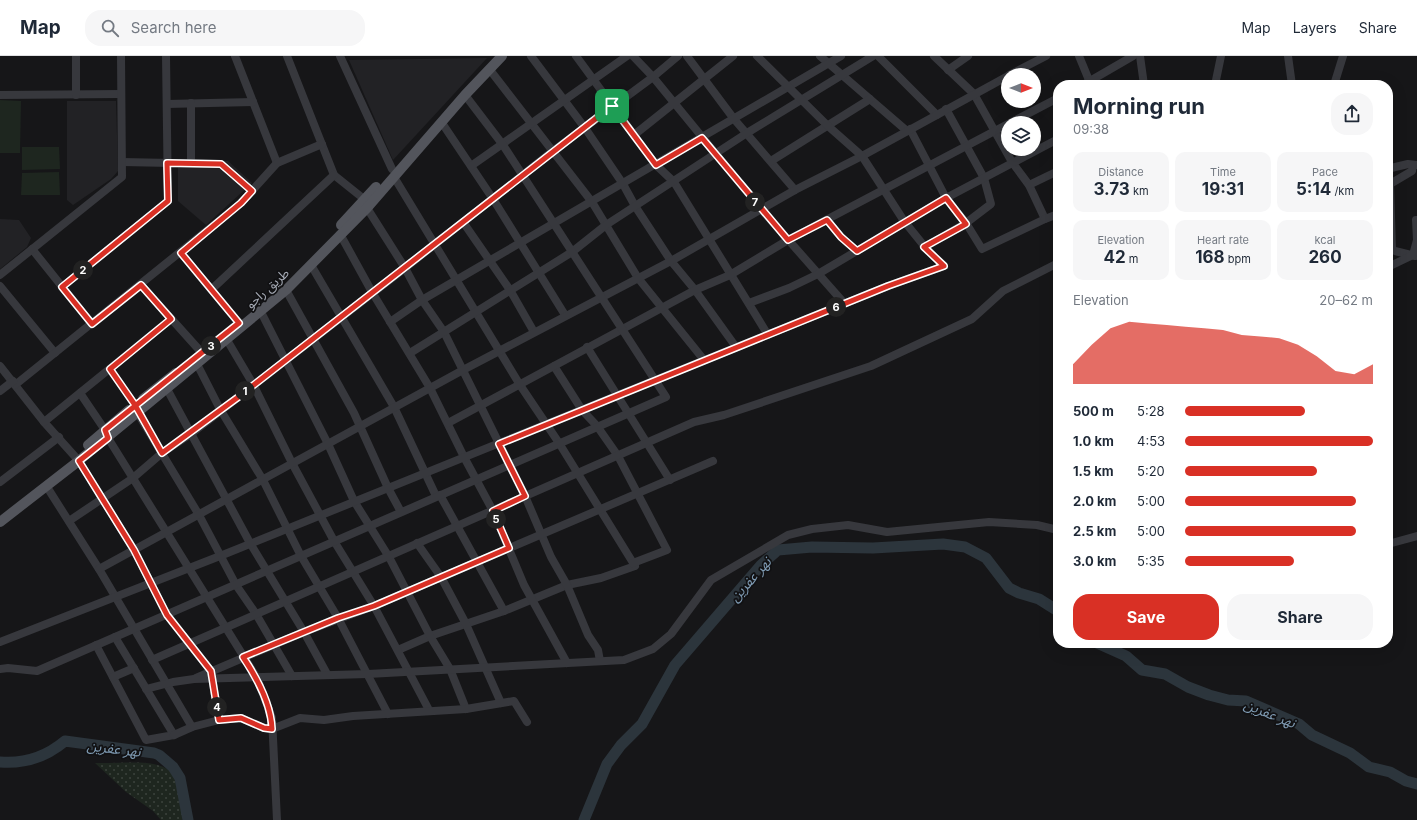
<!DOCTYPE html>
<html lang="en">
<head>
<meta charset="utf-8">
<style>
  body { margin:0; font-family:Inter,"Noto Sans Arabic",sans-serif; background:#f6f6f7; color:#1f2937; height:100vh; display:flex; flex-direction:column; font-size:15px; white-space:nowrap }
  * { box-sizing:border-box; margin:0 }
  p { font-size:13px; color:#747a83 }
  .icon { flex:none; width:22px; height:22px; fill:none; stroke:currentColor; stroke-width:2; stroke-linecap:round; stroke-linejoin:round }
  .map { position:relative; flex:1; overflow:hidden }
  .details { position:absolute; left:1053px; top:24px; width:340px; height:568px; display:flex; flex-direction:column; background:#fff; border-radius:16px; box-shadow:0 4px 16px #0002 }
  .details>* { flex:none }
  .needle { width:26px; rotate:90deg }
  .controls { position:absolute; left:1001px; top:12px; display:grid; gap:8px }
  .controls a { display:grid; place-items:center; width:40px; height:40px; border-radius:50%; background:#fff; box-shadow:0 4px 16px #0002; font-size:20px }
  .pin { position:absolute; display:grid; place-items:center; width:34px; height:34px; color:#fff; margin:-17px; border-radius:8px; box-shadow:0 2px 6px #0006 }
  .km { position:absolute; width:20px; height:20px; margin:-10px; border-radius:50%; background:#222; color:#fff; font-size:11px; line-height:20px; text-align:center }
  .round { display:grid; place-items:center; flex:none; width:42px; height:42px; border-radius:16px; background:#f6f6f7 }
  .headline { display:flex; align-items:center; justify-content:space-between; height:68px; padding:0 20px }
  h1 { font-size:22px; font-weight:700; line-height:30px }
  .stats { display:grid; grid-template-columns:repeat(3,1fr); gap:6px; height:68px; padding:4px 20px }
  .stats div { display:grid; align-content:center; border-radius:10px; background:#f6f6f7; text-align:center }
  .stats b { font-size:17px; font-weight:700 }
  .stats small { font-size:11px; font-weight:400 }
  .stats p { font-size:11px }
  .chart { height:112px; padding:8px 20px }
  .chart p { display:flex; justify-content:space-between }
  .chart svg { width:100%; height:72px; margin-top:4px; fill:#d93025; opacity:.7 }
  .cta { display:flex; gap:8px; margin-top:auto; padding:8px 20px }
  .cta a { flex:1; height:46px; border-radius:16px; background:#d93025; color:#fff; font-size:16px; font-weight:700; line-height:46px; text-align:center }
  .cta a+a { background:#f6f6f7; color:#1f2937 }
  ul { padding:0 20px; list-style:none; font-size:13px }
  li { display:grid; grid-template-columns:64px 48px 1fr; align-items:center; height:30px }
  li i { height:10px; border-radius:5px; background:#d93025 }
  header { display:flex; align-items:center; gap:24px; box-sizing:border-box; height:56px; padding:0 20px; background:#fff; border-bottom:1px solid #e0e1e3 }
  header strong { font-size:19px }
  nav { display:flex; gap:22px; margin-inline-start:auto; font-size:14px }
  .search { width:280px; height:36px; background:#f6f6f7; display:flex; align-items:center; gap:10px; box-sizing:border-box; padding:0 14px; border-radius:16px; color:#747a83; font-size:15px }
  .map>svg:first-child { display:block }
  .built { fill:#222225 }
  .grass { fill:url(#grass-dots) }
  .pitch { fill:#1e261f }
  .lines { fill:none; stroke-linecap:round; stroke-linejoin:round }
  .river { stroke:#2c353c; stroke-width:11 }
  .minor { stroke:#37383d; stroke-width:8 }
  .major { stroke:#53555c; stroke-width:10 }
  .route-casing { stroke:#fff; stroke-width:8 }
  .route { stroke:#d93025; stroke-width:5 }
  .labels { text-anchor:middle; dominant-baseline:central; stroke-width:3.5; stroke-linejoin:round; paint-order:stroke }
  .street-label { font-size:13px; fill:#a8adb8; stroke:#111113 }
  .water-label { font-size:14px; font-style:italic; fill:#7f9bb3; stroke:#111113 }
</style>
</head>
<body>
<header>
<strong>Map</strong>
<div class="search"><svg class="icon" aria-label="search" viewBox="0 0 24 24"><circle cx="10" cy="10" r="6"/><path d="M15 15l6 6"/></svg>Search here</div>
<nav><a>Map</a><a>Layers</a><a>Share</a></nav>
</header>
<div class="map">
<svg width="1417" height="764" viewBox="0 0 1417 764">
  <defs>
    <pattern id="grass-dots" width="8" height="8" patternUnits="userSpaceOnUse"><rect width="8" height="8" fill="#1e261f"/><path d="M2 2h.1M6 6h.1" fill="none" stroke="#3c433d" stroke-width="1.8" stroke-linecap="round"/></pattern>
  </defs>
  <rect width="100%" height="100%" fill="#161618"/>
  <g class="built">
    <path d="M487 2 393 104 349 4Z"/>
    <path d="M67 45H116L118 115 111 123 73 149 67 144Z"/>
    <path d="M178 105H228L252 127 206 169 178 145Z"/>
    <path d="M0 163 19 164 31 182 27 191 0 213Z"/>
  </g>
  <path class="grass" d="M95 707C147 708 187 694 182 764H161L153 755 126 736Z"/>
  <g class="pitch">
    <path d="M0 44 21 45 20 97H0Z"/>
    <path d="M22 91H59L60 113 22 114Z"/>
    <path d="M59 116 60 139H21L22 117Z"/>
  </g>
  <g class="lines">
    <g class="river">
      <path d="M1097 587 1126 600 1142 614 1165 618 1188 631 1209 639 1228 644 1246 645 1299 668 1312 679 1350 697 1369 711 1390 716 1406 725 1417 728"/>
      <path d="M0 706C25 708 46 701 65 685L154 697 159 699 173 711 180 722 188 764"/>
      <path d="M584 764 607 708 621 689 642 668 675 609 761 509 778 494 812 491 873 492 943 488 965 491 986 502 1009 532 1019 537 1039 543 1058 555"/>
    </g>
    <g class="minor">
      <path d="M235 0 277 107"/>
      <path d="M287 0 334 119 364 143"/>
      <path d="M340 0 392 113"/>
      <path d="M531 0 585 72 623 128 635 150 671 205 695 234 736 291"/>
      <path d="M576 0 656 109 674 126 768 279"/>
      <path d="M633 0 653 21 761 153 844 247"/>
      <path d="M687 0 734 63 795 134"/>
      <path d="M820 0 907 75"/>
      <path d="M878 0 937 59"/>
      <path d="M1079 0 1091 29"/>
      <path d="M1140 0 1144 29"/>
      <path d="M1288 0 1292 29"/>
      <path d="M490 14 592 146 638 222 704 304"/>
      <path d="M948 14 968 0"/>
      <path d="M1009 19 1046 0"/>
      <path d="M1083 29 1133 0"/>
      <path d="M1215 29 1221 0"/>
      <path d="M1334 29 1343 0"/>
      <path d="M0 39 121 38"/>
      <path d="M76 39V0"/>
      <path d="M167 48 253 46"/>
      <path d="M442 67 493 143 565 259"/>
      <path d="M1010 67 1058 42"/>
      <path d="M910 73 946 142 966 167 982 193 1045 163 1029 129 1012 106 974 38 934 0"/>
      <path d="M634 79 733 0"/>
      <path d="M771 105 870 43"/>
      <path d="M122 106 221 108 252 135"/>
      <path d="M191 107V47"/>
      <path d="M471 110 627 0"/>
      <path d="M1391 112 1408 108 1417 109"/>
      <path d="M394 121 520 329 559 387 635 510 601 522 567 529 504 555 430 580 398 594"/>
      <path d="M1029 129 1058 115"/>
      <path d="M367 152 405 212 422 244 444 276 525 440 551 501 567 529 588 579 598 594 600 605"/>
      <path d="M1045 163 1058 158"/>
      <path d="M827 164 841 181 857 195"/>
      <path d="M463 166 510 234 534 276"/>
      <path d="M340 178 372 236 430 332 464 401 493 455 524 529 567 607"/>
      <path d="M925 191 966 167 991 148 984 122 946 53"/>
      <path d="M1389 191 1395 195 1415 200"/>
      <path d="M32 193 92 268"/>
      <path d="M1392 193 1390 128 1412 115 1413 109"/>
      <path d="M181 197 239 267"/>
      <path d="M311 209 394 351 436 440"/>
      <path d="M1388 211 1413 199 1417 184 1416 164"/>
      <path d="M0 219 122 121 121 0"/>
      <path d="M141 229 202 297"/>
      <path d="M0 230 55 297"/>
      <path d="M62 231 168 145 166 0"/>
      <path d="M212 233 334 119"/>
      <path d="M286 234 354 357 388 432 401 456"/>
      <path d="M749 247 789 232 818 218 946 142 1058 83"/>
      <path d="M261 256 328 388 354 445 389 501 430 580 450 613 466 653"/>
      <path d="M390 266 422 244 841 0"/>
      <path d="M227 284 253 328 292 407 334 485 374 550 429 654"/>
      <path d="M587 291 670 424"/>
      <path d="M410 297 572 196 606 169 747 77 873 0"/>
      <path d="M197 308 220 353 263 424 301 500 338 562 388 658"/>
      <path d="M0 310 44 366 79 405 134 494 167 559 211 615 219 664"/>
      <path d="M554 310 582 354 597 370 618 400 667 494 633 507"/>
      <path d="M110 313 135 349 137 356 199 459 236 529 256 558 292 620"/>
      <path d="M15 329 241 147 277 107 322 88"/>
      <path d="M167 333 250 487 304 576 327 618"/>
      <path d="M0 335 13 325"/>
      <path d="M80 337 105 374 108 382 257 622 272 662 277 764"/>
      <path d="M44 366 171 263"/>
      <path d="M448 367 695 234 730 219 788 184 1008 68"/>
      <path d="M0 426 59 381"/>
      <path d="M47 431 99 513 192 671"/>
      <path d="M440 439 504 555"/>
      <path d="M69 465 133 422 162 397 192 377 405 212 553 95 653 21 678 0"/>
      <path d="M417 487 441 521 466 568 501 647"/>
      <path d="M1388 488 1417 480"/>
      <path d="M99 513 463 314 671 205 795 134 862 100 1008 20"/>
      <path d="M0 586 220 500 888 230 944 210 925 191 904 165 862 100 828 70 757 0"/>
      <path d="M96 589 146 684 174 679 115 581"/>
      <path d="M152 604 694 366 724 359 871 310 972 263 1003 235 1058 207"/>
      <path d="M0 613 8 612 37 615 666 341 503 89 465 39"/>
      <path d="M113 621 134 612"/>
      <path d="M196 622 304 576 374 550 713 405"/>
      <path d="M146 633 173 626 194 623 368 618 624 604 653 593 671 578 711 524 788 479 812 473 848 469 887 476 989 466 1037 469 1058 474"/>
      <path d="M174 679 192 671 219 664 241 662 264 672 272 673 300 662 324 664 353 660 466 653 514 645 527 666"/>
    </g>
    <g class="major">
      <path d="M341 169 376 131"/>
      <path d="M143 343 176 317"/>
      <path d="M88 389 129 354"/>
      <path d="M0 466 76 407 286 234 367 152 465 39 502 0"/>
    </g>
  </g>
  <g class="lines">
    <defs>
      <path id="route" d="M612 50 237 342 162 397 135 349 110 313 171 263 141 229 92 268 62 231 168 145 167 107 221 108 252 135 241 147 181 197 239 267 105 374 108 382 79 405 134 494 167 559 211 615 219 664 241 662 264 672 272 673C271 647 257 622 243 601L338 562 374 550 509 492 493 455 525 440 499 388 888 230 944 210 924 191 966 168 946 142 857 195 841 181 827 164 788 184 702 82 656 109 612 50"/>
    </defs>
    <use href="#route" class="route-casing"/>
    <use href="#route" class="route"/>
  </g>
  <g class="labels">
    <g class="street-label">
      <text transform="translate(267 232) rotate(-42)">طريق راجو</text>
    </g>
    <g class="water-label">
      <text transform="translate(750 523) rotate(-48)">نهر عفرين</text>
      <text transform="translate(1270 657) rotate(22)">نهر عفرين</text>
      <text transform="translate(114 692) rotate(7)">نهر عفرين</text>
    </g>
  </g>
</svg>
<div class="controls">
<a><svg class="needle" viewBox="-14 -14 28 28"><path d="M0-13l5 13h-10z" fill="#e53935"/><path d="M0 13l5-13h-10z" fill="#747a83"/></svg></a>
<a><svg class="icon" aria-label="layers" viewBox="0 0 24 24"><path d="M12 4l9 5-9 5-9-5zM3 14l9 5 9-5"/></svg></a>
</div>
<div class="pin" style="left:612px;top:50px;background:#1e9e55"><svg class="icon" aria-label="arrive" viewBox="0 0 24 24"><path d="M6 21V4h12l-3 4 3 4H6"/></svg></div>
<b class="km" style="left:245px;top:335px">1</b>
<b class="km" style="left:83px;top:214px">2</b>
<b class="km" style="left:211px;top:290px">3</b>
<b class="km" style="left:217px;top:651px">4</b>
<b class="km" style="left:496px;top:463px">5</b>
<b class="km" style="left:836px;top:251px">6</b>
<b class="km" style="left:755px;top:146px">7</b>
<section class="details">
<div class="headline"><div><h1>Morning run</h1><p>09:38</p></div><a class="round"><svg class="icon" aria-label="share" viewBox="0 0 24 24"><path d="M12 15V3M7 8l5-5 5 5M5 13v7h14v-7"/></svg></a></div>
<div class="stats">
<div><p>Distance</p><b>3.73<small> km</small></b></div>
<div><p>Time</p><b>19:31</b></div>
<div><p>Pace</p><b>5:14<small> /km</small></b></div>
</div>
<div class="stats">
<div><p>Elevation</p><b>42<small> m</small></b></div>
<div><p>Heart rate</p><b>168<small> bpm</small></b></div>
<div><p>kcal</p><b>260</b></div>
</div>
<div class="chart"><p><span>Elevation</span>20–62 m</p>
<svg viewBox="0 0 160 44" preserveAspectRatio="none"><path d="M0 44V32L10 20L20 10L30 6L40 7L50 8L60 9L70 10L80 11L90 14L100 15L110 16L120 20L130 27L140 36L150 38L160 32V44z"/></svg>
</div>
<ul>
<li><b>500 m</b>5:28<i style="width:64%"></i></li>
<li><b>1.0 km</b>4:53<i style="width:100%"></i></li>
<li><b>1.5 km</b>5:20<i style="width:70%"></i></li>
<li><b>2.0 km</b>5:00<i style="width:91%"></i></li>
<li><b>2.5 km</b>5:00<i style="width:91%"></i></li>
<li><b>3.0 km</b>5:35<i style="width:58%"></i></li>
</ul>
<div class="cta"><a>Save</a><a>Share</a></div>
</section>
</div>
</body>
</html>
